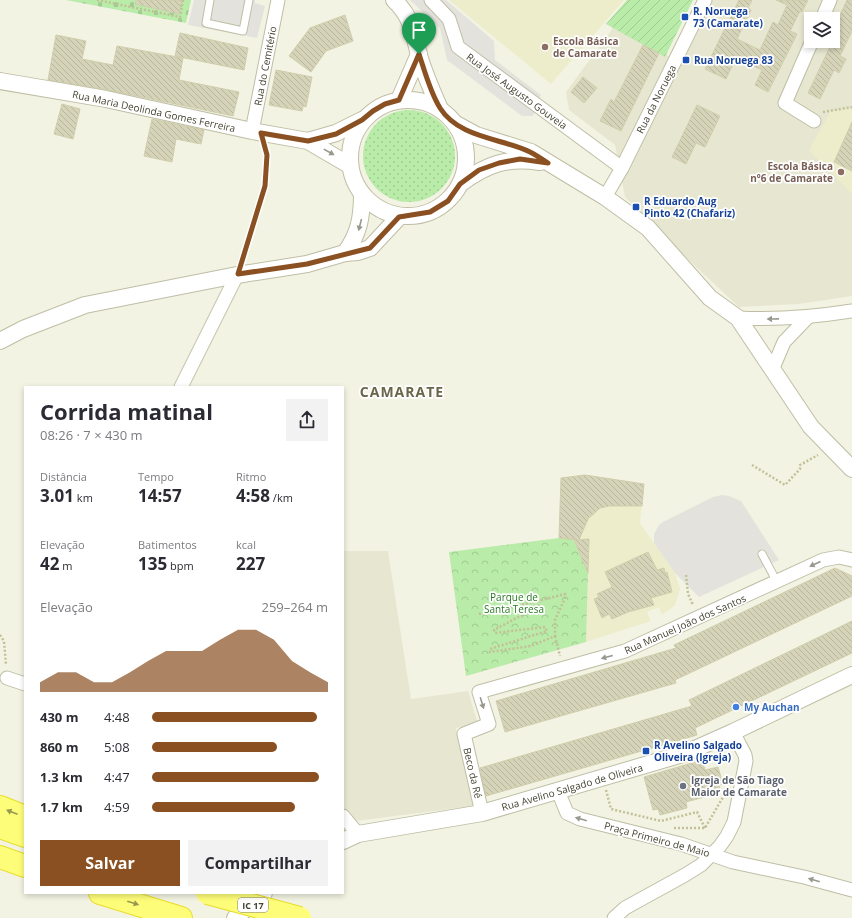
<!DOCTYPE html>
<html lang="pt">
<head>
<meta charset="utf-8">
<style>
  body { margin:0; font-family:"Open Sans",sans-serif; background:#f2f2f3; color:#2b2b33; height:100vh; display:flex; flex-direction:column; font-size:15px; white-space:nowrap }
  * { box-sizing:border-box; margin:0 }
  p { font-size:13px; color:#7c7c81 }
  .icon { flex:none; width:22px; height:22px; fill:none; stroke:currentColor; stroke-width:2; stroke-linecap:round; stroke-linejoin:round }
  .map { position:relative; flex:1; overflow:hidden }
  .panel { position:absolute; left:24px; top:386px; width:320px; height:508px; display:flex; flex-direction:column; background:#fff; border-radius:0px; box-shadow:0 2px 6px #0003 }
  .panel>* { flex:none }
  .tools { position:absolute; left:804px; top:12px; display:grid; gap:8px }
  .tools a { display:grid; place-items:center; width:36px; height:36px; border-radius:0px; background:#fff; box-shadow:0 2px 6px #0003; font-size:20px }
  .pin { position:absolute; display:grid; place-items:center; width:34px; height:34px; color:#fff; margin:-41px -17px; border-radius:50% 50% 50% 0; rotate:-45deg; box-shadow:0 0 4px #0007 }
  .pin .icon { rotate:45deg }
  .round { display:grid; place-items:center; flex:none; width:42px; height:42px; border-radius:0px; background:#f2f2f3 }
  .summary { display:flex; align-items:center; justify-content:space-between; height:68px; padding:0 16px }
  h1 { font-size:22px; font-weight:700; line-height:30px }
  .metrics { display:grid; grid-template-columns:repeat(3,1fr); gap:6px; height:68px; padding:4px 16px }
  .metrics div { display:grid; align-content:center }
  .metrics b { font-size:17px; font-weight:700 }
  .metrics small { font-size:11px; font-weight:400 }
  .metrics p { font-size:11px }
  .chart { height:112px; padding:8px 16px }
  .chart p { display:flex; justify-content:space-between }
  .chart svg { width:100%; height:72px; margin-top:4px; fill:#8a5022; opacity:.7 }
  .primary-button { display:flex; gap:8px; margin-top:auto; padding:8px 16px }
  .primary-button a { flex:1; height:46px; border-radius:0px; background:#8a5022; color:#fff; font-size:16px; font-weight:700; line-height:46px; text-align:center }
  .primary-button a+a { background:#f2f2f3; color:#2b2b33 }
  ul { padding:0 16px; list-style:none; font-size:13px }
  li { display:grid; grid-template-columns:64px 48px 1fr; align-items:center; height:30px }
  li i { height:10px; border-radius:5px; background:#8a5022 }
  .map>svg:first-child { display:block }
  .residential { fill:#e7e7d1; fill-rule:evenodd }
  .education { fill:#ededcc }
  .grass { fill:url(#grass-dots) }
  .cemetery { fill:url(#cemetery-stones) }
  .park { fill:url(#park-crowns) }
  .garden { fill:url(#garden-furrows) }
  .parking { fill:#e3e2dc }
  .building { fill:url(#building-back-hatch); stroke:#d1ceab }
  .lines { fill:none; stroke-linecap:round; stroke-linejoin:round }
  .service-casing { stroke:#bfbea5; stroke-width:9 }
  .minor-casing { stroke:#bfbea5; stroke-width:15 }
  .tertiary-casing { stroke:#bfbea5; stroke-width:18 }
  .trunk-casing { stroke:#e8dd28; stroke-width:24 }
  .path { stroke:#c2c096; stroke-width:2.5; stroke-dasharray:2 2; stroke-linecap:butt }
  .service { stroke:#fff; stroke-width:7 }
  .minor { stroke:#fff; stroke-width:13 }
  .tertiary { stroke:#fff; stroke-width:16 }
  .trunk { stroke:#fefd79; stroke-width:22 }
  .trunk-bridge-casing { stroke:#e8dd28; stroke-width:24; stroke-linecap:butt }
  .trunk-bridge { stroke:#fefd79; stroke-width:22 }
  .oneway { fill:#99988f }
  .oneway2 { fill:#989752 }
  .route-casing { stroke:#fff; stroke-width:8 }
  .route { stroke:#8a5022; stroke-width:5 }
  .transit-dot { fill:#1a4fb4; stroke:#fff; stroke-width:1.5 }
  .education-dot { fill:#8d6e63; stroke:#fff; stroke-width:1.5 }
  .shop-dot { fill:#3f7fe0; stroke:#fff; stroke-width:1.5 }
  .worship-dot { fill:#6b7280; stroke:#fff; stroke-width:1.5 }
  .labels { text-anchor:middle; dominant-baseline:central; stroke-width:3.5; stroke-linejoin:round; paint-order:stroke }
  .shield { fill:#fff; stroke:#7d7c70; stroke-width:1 }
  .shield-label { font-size:9px; font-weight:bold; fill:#454433 }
  .transit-label { font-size:10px; font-weight:bold; fill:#164399; stroke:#fff; text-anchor:start }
  .education-label { font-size:10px; font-weight:bold; fill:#785e54; stroke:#fff; text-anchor:start }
  .street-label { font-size:10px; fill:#454433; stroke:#fff }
  .park-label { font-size:10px; fill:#297b23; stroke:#fff }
  .shop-label { font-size:10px; font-weight:bold; fill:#366cbe; stroke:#fff; text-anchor:start }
  .worship-label { font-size:10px; font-weight:bold; fill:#5b616d; stroke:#fff; text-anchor:start }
  .district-label { font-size:14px; font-weight:bold; letter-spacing:1px; fill:#69664a; stroke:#fff }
</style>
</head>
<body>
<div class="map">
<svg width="852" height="918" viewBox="0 0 852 918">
  <defs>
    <pattern id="grass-dots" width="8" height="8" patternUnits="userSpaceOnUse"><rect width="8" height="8" fill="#b9eba9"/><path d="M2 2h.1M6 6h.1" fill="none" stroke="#a0cb92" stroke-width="1.8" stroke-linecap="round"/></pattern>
    <pattern id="cemetery-stones" width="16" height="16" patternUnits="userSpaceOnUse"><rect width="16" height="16" fill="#b9eba9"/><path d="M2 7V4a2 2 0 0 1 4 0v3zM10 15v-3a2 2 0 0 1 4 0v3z" fill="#a0cb92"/></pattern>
    <pattern id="park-crowns" width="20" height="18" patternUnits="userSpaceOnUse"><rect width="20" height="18" fill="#b9eba9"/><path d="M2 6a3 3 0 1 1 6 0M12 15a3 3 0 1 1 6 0" fill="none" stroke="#a0cb92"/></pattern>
    <pattern id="garden-furrows" width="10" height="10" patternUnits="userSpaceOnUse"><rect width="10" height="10" fill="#b9eba9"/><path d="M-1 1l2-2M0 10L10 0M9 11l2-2" fill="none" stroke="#a0cb92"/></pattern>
    <pattern id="building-back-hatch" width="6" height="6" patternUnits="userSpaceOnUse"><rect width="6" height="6" fill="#d5d3b8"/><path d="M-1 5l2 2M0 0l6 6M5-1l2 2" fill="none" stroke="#b8b69f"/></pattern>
  </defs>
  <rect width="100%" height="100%" fill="#f3f3e3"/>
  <g class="residential">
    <path d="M697 0H852V296L799 304 739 307 695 266 625 197 615 145 569 110 566 92 613 28 669 56ZM811 19H833V41H811Z"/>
    <path d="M343 551H388L411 699 468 691 478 724 456 728 473 806 356 821 343 809Z"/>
  </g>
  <g class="education">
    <path d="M449 0H624L551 84Z"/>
    <path d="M852 109V194L809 150 831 111Z"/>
    <path d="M585 475 644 484 640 523 675 573 680 589 675 605 662 615 659 607 647 612 651 621 586 642 588 573 573 539 559 538 561 478Z"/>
  </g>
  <circle class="grass" cx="409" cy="156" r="46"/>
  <path class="cemetery" d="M66 0H191L186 23Z"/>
  <path class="park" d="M559 538 573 539 588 573 586 642 466 676 449 552Z"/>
  <path class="garden" d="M627 0H693L665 57 606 24Z"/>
  <g class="parking">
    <path d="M194 0H255V3L265 6 257 38 188 25Z"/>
    <path d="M410 0H446L494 41 495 60 541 95 533 116H522L447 60 440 28Z"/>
    <path d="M722 495 729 496 741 501 779 560 699 597 675 573 654 543V534L659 525 663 522 713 497Z"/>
  </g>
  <g class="building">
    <path d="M136 0H182L179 14 135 4Z"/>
    <path d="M739 0H752L748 8 751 10 737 39 760 50 773 22 778 25 787 5 776 0H808L802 12 800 11 790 31 797 34 768 92 755 85 762 70 736 58 726 79 705 69Z"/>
    <path d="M847 0H852V31L840 56 846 59 839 73 834 70 820 99 808 93 839 28 835 26Z"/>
    <path d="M345 15 353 41 326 51 311 72 289 56 310 28Z"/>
    <path d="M180 33 248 48 244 70 175 56Z"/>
    <path d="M56 35 86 41 82 59 113 65 117 46 183 58 179 80 239 92 233 116 108 90 48 80Z"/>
    <path d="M643 45 659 53 621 131 600 121 611 99 614 102Z"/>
    <path d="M276 70 312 77 306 107 303 106 302 111 269 105Z"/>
    <path d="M583 77 597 88 584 103 571 92Z"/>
    <path d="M62 104 80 109 73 139 54 134Z"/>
    <path d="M697 105 720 116 705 147 696 143 686 164 672 157Z"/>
    <path d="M152 119 204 130 201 144 176 139 172 162 144 156Z"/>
    <path d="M852 122V171L834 162Z"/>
    <path d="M585 475 644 484 642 506H609L600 508 588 519 579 540 559 538 561 478Z"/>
    <path d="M589 539 588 573 574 540Z"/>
    <path d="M648 552 657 570 664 568 665 573 667 572 672 592 651 598 654 605 628 612 612 619 609 614 602 618 594 599 599 597 597 594 612 587 605 572Z"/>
    <path d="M835 568 852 576V596L675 680 676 683 505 732 496 701 676 648 674 645Z"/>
    <path d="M852 621V653L695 728 697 735 486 796 480 768 692 706 689 700Z"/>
    <path d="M702 760 705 770 718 767 723 784 719 785 720 788 711 790 712 795 686 802 687 808 660 815 658 809 653 810 644 777Z"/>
  </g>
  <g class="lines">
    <defs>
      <g id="service">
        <path d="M210 0 206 23 243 31 249 0"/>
        <path d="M762 554 777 582"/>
      </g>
      <g id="minor">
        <path d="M431 0 449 19 458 47 622 168"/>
        <path d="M822 19 830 0"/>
        <path d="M812 41 785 103 814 121"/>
        <path d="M252 131 278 0"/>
        <path d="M605 197 622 168 705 0"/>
        <path d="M738 318C777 320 814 317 852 311"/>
        <path d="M773 368 784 342 808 317"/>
        <path d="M181 387 237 275"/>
        <path d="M7 678 25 684"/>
        <path d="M558 791 567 813 580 819 681 844 733 862 804 877 852 890"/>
        <path d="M482 813 464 734 489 724 479 692 625 651 823 560 839 557 852 560"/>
        <path d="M343 816 358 834"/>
        <path d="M614 918 625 908 685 875 701 865 720 846 727 836 734 822 746 761 745 755 733 732"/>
      </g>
      <g id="tertiary">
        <path d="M394 0C412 17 413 32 419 55 424 73 432 91 440 109"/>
        <path d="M0 81 106 99 252 131 308 141 349 165"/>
        <circle cx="408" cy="158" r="58"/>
        <path d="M399 100 419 54"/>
        <path d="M456 124 476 135 531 152 605 197 648 228 710 298 738 318 811 427 852 469"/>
        <path d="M308 141 336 133 362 120"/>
        <path d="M460 184C487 164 507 157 540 162"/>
        <path d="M345 253C359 234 362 217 362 194"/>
        <path d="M0 341 23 329 85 305 237 275 307 264 345 253 358 252 370 248 399 217"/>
        <path d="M343 841 358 834 482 813 686 753 733 732 852 675"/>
        <path d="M235 918 264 893"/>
      </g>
      <g id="trunk">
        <path d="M0 807 25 817"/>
        <path d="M0 827 25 836"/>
        <path d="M0 857 25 866"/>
        <path d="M100 893 181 918"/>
      </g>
    </defs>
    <use href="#service" class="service-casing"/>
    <use href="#minor" class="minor-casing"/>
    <use href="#tertiary" class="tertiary-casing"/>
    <use href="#trunk" class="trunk-casing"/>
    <g class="path">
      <path d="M97 0 180 17 183 0"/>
      <path d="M823 112 852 107"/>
      <path d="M242 261C253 229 274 181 265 148"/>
      <path d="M752 465 785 485 800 469V465L818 455"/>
      <path d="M686 575 688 594 693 605"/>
      <path d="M479 614 538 601 539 606 494 630 495 633 545 627 547 631 490 649V652L531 646 555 636V620L565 598V594L538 601"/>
      <path d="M0 635 4 641 6 665"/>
      <path d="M555 636 560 656"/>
      <path d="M606 790 611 809 661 821 697 812 705 828"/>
      <path d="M674 828H705L726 792"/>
    </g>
    <use href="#service" class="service"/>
    <use href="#minor" class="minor"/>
    <use href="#tertiary" class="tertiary"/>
    <use href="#trunk" class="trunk"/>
    <defs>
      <path id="trunk-bridge" d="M207 893 300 918"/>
    </defs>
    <use href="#trunk-bridge" class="trunk-bridge-casing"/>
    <use href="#trunk-bridge" class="trunk-bridge"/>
  </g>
  <defs><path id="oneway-solid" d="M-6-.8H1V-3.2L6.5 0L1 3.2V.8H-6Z"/></defs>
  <g class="oneway">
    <use href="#oneway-solid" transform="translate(329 152) rotate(29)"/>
    <use href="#oneway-solid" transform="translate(360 225) rotate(104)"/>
    <use href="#oneway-solid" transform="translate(773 319) rotate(179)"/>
    <use href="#oneway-solid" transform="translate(815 564) rotate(155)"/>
    <use href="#oneway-solid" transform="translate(607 657) rotate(165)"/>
    <use href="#oneway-solid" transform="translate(482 703) rotate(73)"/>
    <use href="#oneway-solid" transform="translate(581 819) rotate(-164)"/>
    <use href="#oneway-solid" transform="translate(814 880) rotate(-164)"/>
  </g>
  <g class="oneway2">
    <use href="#oneway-solid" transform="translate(12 812) rotate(-159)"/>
    <use href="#oneway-solid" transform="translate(133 903) rotate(17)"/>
  </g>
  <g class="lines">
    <defs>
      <path id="route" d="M419 54C425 72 430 92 440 108 459 138 501 138 530 152 536 155 542 159 548 163L520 159 499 163 479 170 460 184 448 201 430 212 399 217 370 248 307 264 238 274 265 186 267 155 261 133 308 141 336 134 362 120 373 111 385 104 399 100Z"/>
    </defs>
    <use href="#route" class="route-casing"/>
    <use href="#route" class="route"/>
  </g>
  <g class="transit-dot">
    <rect x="681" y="13" width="8" height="8" rx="2"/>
    <rect x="682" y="56" width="8" height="8" rx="2"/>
    <rect x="632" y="203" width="8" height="8" rx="2"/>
    <rect x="642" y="747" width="8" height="8" rx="2"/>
  </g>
  <g class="education-dot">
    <circle cx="545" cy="47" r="4"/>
    <circle cx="841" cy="172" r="4"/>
  </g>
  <circle class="shop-dot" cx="736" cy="707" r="4"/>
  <circle class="worship-dot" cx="683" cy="786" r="4"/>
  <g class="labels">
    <rect class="shield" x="238" y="898" width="30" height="14" rx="3"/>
    <g class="shield-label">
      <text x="253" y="905">IC 17</text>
    </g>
    <g class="transit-label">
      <text x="693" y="11">R. Noruega<tspan x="693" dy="12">73 (Camarate)</tspan></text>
      <text x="694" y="60">Rua Noruega 83</text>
      <text x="644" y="201">R Eduardo Aug<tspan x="644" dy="12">Pinto 42 (Chafariz)</tspan></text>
      <text x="654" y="745">R Avelino Salgado<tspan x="654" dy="12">Oliveira (Igreja)</tspan></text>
    </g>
    <g class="education-label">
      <text x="553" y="41">Escola Básica<tspan x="553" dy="12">de Camarate</tspan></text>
      <text x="833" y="166" text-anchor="end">Escola Básica<tspan x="833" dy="12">nº6 de Camarate</tspan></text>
    </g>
    <g class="street-label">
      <text transform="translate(265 66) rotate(-79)">Rua do Cemitério</text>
      <text transform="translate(517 91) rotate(36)">Rua José Augusto Gouveia</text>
      <text transform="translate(656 99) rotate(-63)">Rua da Noruega</text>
      <text transform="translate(154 111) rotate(12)">Rua Maria Deolinda Gomes Ferreira</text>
      <text transform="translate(685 624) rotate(-24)">Rua Manuel João dos Santos</text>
      <text transform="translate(473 773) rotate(77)">Beco da Ré</text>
      <text transform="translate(572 787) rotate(-16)">Rua Avelino Salgado de Oliveira</text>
      <text transform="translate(657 839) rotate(15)">Praça Primeiro de Maio</text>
    </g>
    <g class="park-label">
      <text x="514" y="597">Parque de<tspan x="514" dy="12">Santa Teresa</tspan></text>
    </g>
    <g class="shop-label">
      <text x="744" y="707">My Auchan</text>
    </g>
    <g class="worship-label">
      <text x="691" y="780">Igreja de São Tiago<tspan x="691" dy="12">Maior de Camarate</tspan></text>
    </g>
    <g class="district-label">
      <text x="402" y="391">CAMARATE</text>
    </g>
  </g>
</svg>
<div class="tools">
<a><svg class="icon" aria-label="layers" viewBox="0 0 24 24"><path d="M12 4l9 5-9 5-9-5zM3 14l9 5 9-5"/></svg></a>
</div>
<div class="pin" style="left:419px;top:54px;background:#1e9e55"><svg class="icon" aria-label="arrive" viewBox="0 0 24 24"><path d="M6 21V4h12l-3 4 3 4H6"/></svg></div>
<section class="panel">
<div class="summary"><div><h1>Corrida matinal</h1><p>08:26 · 7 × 430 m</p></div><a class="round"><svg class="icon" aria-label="share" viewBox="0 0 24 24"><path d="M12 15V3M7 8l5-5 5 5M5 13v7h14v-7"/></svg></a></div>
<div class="metrics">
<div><p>Distância</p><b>3.01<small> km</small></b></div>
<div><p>Tempo</p><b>14:57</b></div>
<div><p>Ritmo</p><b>4:58<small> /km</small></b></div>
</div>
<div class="metrics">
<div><p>Elevação</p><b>42<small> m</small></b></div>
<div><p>Batimentos</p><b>135<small> bpm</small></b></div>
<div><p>kcal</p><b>227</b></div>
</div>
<div class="chart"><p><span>Elevação</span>259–264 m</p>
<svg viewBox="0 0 160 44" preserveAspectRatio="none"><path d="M0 44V38L10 32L20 32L30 38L40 38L50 32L60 25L70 19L80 19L90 19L100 12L110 6L120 6L130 12L140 25L150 32L160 38V44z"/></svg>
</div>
<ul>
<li><b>430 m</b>4:48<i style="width:94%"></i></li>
<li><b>860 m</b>5:08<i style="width:71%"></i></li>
<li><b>1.3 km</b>4:47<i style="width:95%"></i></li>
<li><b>1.7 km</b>4:59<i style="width:81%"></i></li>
</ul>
<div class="primary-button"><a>Salvar</a><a>Compartilhar</a></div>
</section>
</div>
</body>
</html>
